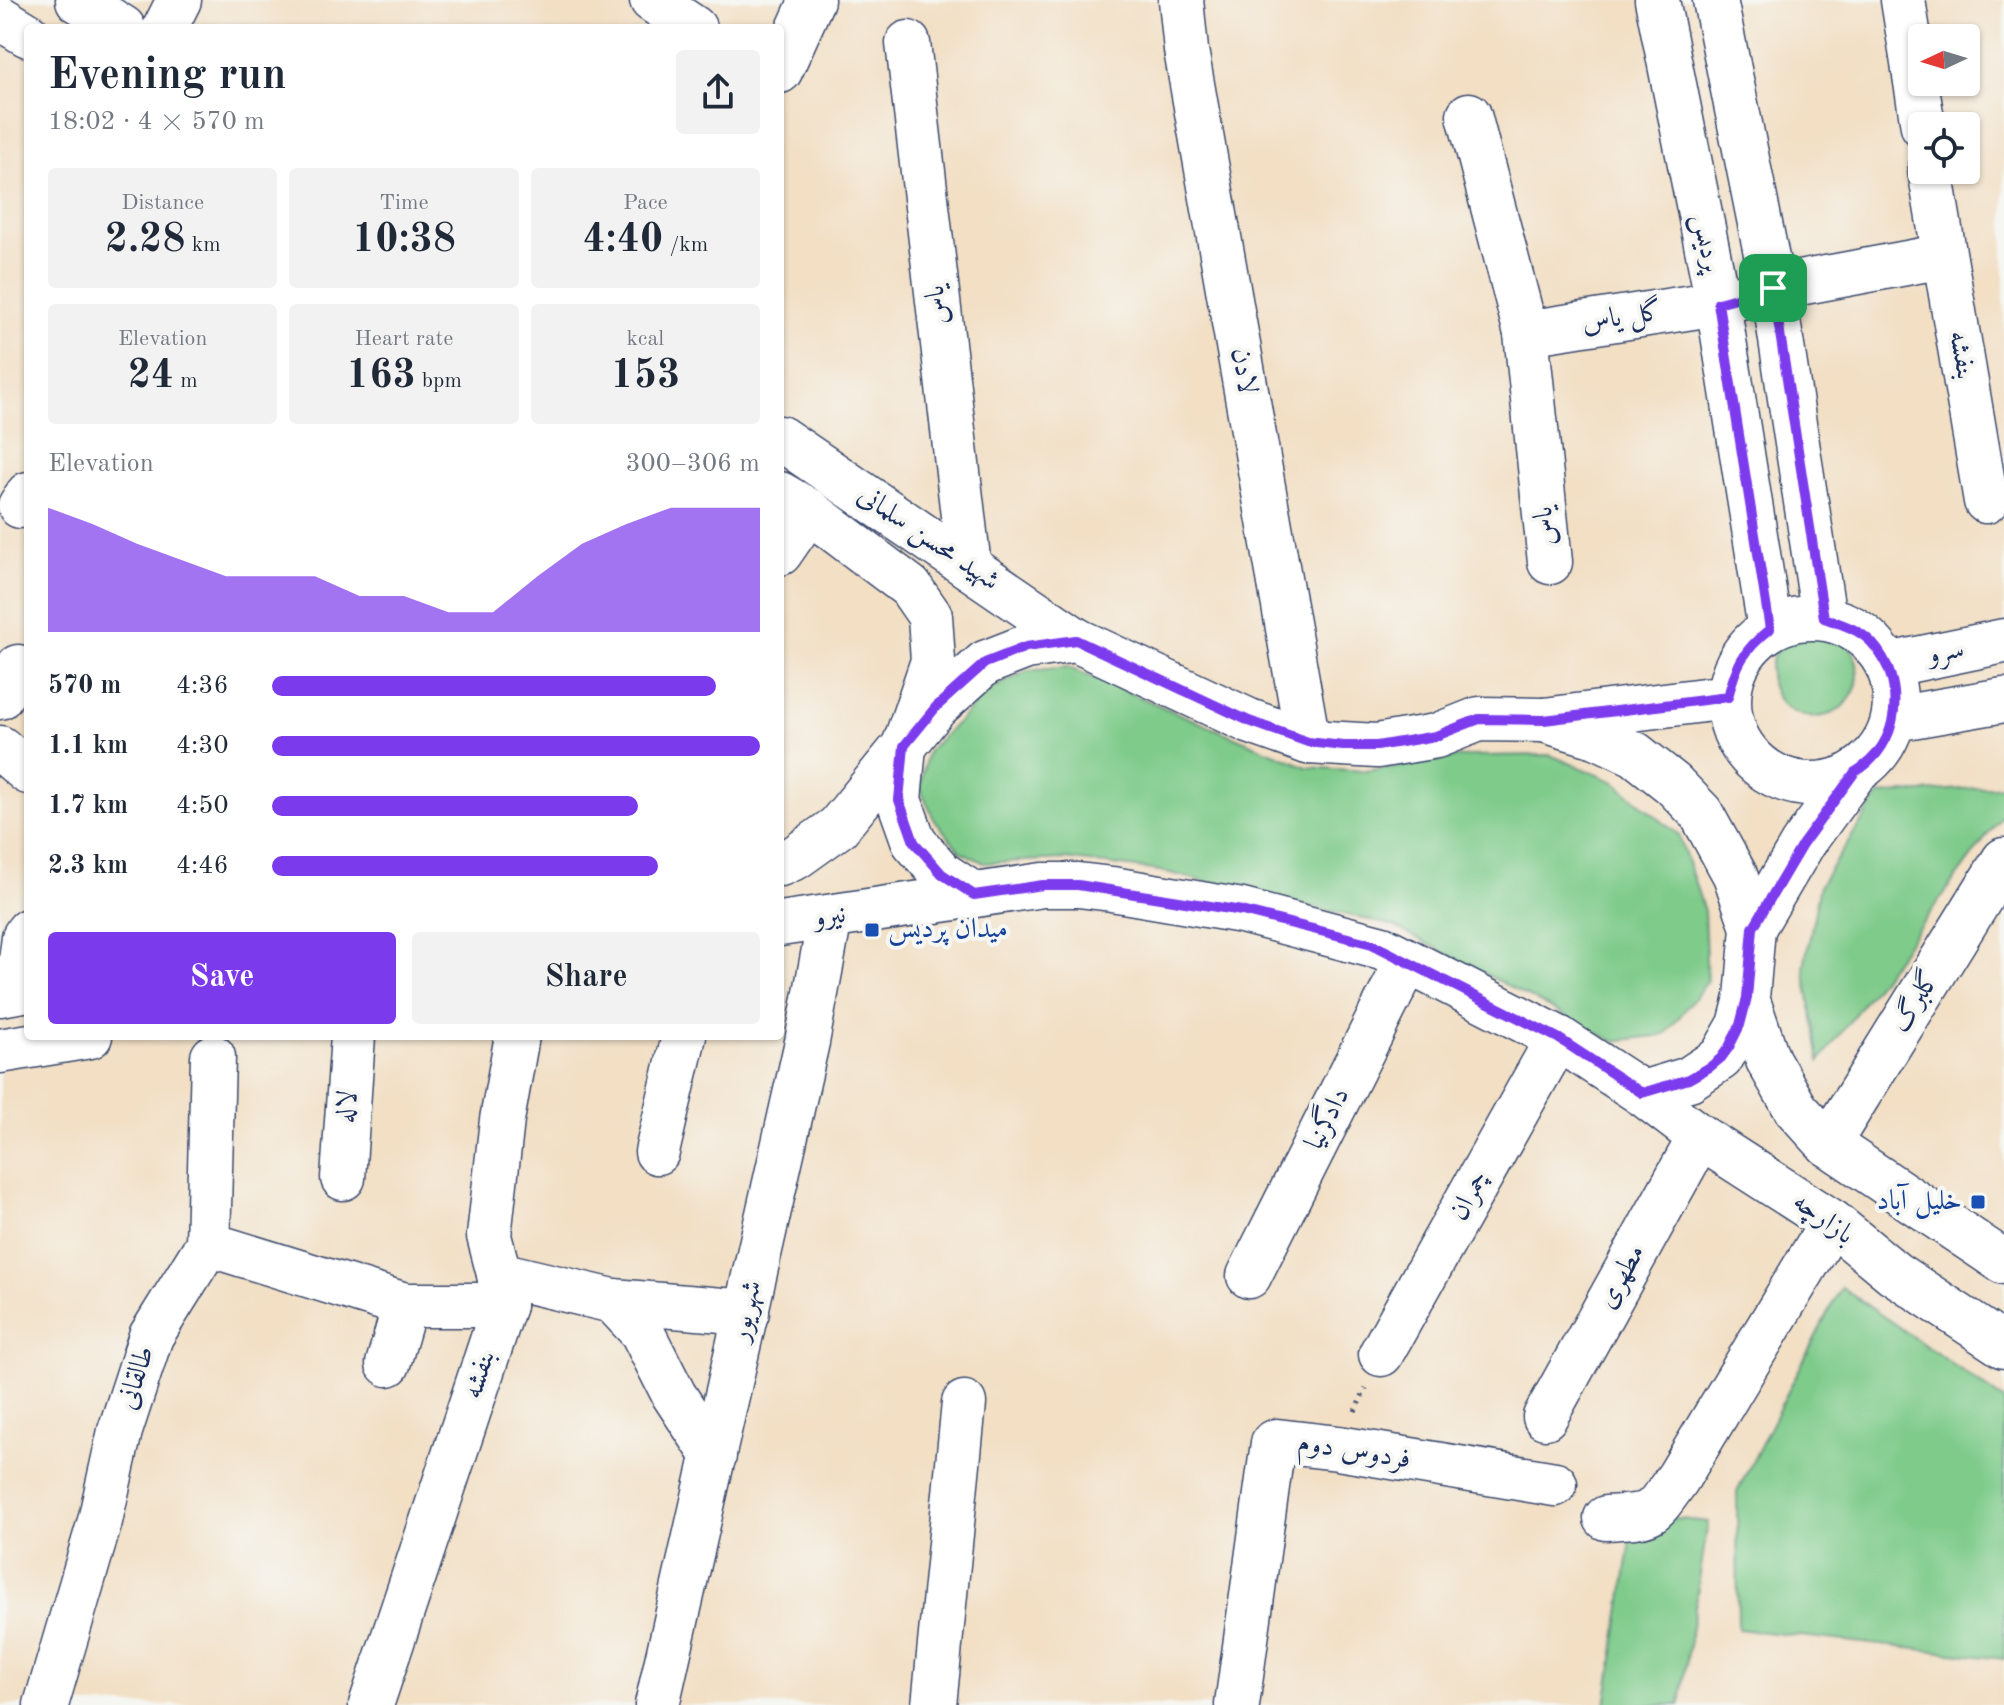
<!DOCTYPE html>
<html lang="en">
<head>
<meta charset="utf-8">
<style>
  body { margin:0; font-family:"Old Standard TT",Amiri,serif; background:#f2f2f3; color:#1f2937; height:100vh; display:flex; flex-direction:column; font-size:30px; white-space:nowrap }
  * { box-sizing:border-box; margin:0 }
  p { font-size:26px; color:#747a83 }
  .icon { flex:none; width:44px; height:44px; fill:none; stroke:currentColor; stroke-width:2; stroke-linecap:round; stroke-linejoin:round }
  .map { position:relative; flex:1; overflow:hidden }
  .sheet { position:absolute; left:24px; top:24px; width:760px; height:1016px; display:flex; flex-direction:column; background:#fff; border-radius:8px; box-shadow:0 2px 6px #0004 }
  .sheet>* { flex:none }
  .needle { width:52px; rotate:266deg }
  .tools { position:absolute; left:1908px; top:24px; display:grid; gap:16px }
  .tools a { display:grid; place-items:center; width:72px; height:72px; border-radius:8px; background:#fff; box-shadow:0 2px 6px #0004; font-size:40px }
  .pin { position:absolute; display:grid; place-items:center; width:68px; height:68px; color:#fff; margin:-34px; border-radius:16px; box-shadow:0 4px 12px #0006 }
  .round { display:grid; place-items:center; flex:none; width:84px; height:84px; border-radius:8px; background:#f2f2f3 }
  .headline { display:flex; align-items:center; justify-content:space-between; height:136px; padding:0 24px }
  h1 { font-size:44px; font-weight:800; line-height:60px }
  .stats { display:grid; grid-template-columns:repeat(3,1fr); gap:12px; height:136px; padding:8px 24px }
  .stats div { display:grid; align-content:center; border-radius:8px; background:#f2f2f3; text-align:center }
  .stats b { font-size:40px; font-weight:800 }
  .stats small { font-size:22px; font-weight:400 }
  .stats p { font-size:22px }
  .chart { height:224px; padding:16px 24px }
  .chart p { display:flex; justify-content:space-between }
  .chart svg { width:100%; height:144px; margin-top:8px; fill:#7c3aed; opacity:.7 }
  .cta { display:flex; gap:16px; margin-top:auto; padding:16px 24px }
  .cta a { flex:1; height:92px; border-radius:8px; background:#7c3aed; color:#fff; font-size:32px; font-weight:800; line-height:92px; text-align:center }
  .cta a+a { background:#f2f2f3; color:#1f2937 }
  ul { padding:0 24px; list-style:none; font-size:26px }
  li { display:grid; grid-template-columns:128px 96px 1fr; align-items:center; height:60px }
  li i { height:20px; border-radius:10px; background:#7c3aed }
  .map>svg:first-child { display:block }
  .green { fill:#7ecb8a; stroke:#4c7d74; stroke-width:2 }
  .lines { fill:none; stroke-linecap:round; stroke-linejoin:round }
  .minor-casing { stroke:#3b496d; stroke-width:47 }
  .major-casing { stroke:#3b496d; stroke-width:47 }
  .path { stroke:#3b496d; stroke-width:5; stroke-dasharray:2 6; stroke-linecap:butt }
  .minor { stroke:#fff; stroke-width:44 }
  .major { stroke:#fff; stroke-width:44 }
  .route-casing { stroke:#fff; stroke-width:16 }
  .route { stroke:#7c3aed; stroke-width:10 }
  .transit-dot { fill:#1a4fb4; stroke:#f6f6f2; stroke-width:3 }
  .labels { text-anchor:middle; dominant-baseline:central; stroke-width:8; stroke-linejoin:round; paint-order:stroke }
  .street-label { font-size:28px; fill:#1b2f5e; stroke:#f6f6f2 }
  .transit-label { font-size:28px; fill:#164399; stroke:#f6f6f2; text-anchor:start }
</style>
</head>
<body>
<div class="map">
<svg width="2004" height="1705" viewBox="0 0 2004 1705">
  <rect width="100%" height="100%" fill="#f6f6f2"/>
  <filter id="ink" filterUnits="userSpaceOnUse"><feTurbulence type="fractalNoise" baseFrequency=".0125" numOctaves="2"/><feDisplacementMap in="SourceGraphic" scale="16" xChannelSelector="R" yChannelSelector="G"/><feConvolveMatrix kernelMatrix="1 2 1 2 8 2 1 2 1" color-interpolation-filters="sRGB"/></filter>
  <filter id="wash" filterUnits="userSpaceOnUse"><feTurbulence type="fractalNoise" baseFrequency=".006" numOctaves="4" result="noise"/><feDisplacementMap in="SourceGraphic" scale="32" xChannelSelector="R" yChannelSelector="G"/><feGaussianBlur stdDeviation="1.8" result="paint"/><feColorMatrix in="noise" values="0 0 0 0 0 0 0 0 0 0 0 0 0 0 0 0 0 1.4 0 .05"/><feComposite in="paint" operator="in"/></filter>
  <g filter="url(#wash)">
    <rect width="100%" height="100%" fill="#f2dfc4"/>
    <g class="green">
      <circle cx="1814" cy="673" r="44"/>
      <path d="M1067 667 1307 767 1365 771 1470 756 1550 755 1613 781 1679 835 1704 911 1707 982 1665 1035 1613 1041 1394 926 1161 871 1065 859 984 863 960 851 934 819 920 788 927 752 991 689 1027 671Z"/>
      <path d="M2004 786V813L1820 1061 1804 967 1820 885 1879 795Z"/>
      <path d="M1841 1287 2004 1400V1659L1738 1629 1737 1492Z"/>
      <path d="M1635 1514 1708 1522 1680 1705H1606Z"/>
    </g>
  </g>
  <g filter="url(#ink)">
    <g class="lines">
      <defs>
        <g id="minor">
          <path d="M78 0 123 28"/>
          <path d="M652 0 694 28"/>
          <path d="M1181 0 1186 50 1308 742"/>
          <path d="M1657 0 1718 303 1770 629"/>
          <path d="M1715 0 1773 288 1824 618"/>
          <path d="M1903 0 1923 126"/>
          <path d="M0 18 28 35"/>
          <path d="M165 28 179 0"/>
          <path d="M908 43 969 567"/>
          <path d="M780 71 812 0"/>
          <path d="M1469 115 1526 333 1550 562"/>
          <path d="M1930 170 1986 501"/>
          <path d="M1526 333 1718 303 1773 288 1944 256"/>
          <path d="M780 438 1076 640"/>
          <path d="M780 494 809 511 910 587 930 616 933 661 904 746"/>
          <path d="M20 506 28 494"/>
          <path d="M780 553 809 511"/>
          <circle cx="1812" cy="701" r="83"/>
          <path d="M1888 665 2004 641"/>
          <path d="M0 697 18 667"/>
          <path d="M1894 719 2004 700"/>
          <path d="M1544 720 1728 697"/>
          <path d="M0 748 28 772"/>
          <path d="M1753 928 1802 845 1855 772"/>
          <path d="M17 991 24 937 28 931"/>
          <path d="M1828 1144 2004 860"/>
          <path d="M657 1152 684 1036"/>
          <path d="M343 1178 353 1036"/>
          <path d="M208 1244 405 1305H504"/>
          <path d="M499 1274 613 1301 747 1312"/>
          <path d="M1249 1276 1407 962"/>
          <path d="M613 1301 642 1332 674 1395 714 1456"/>
          <path d="M1381 1354 1558 1038"/>
          <path d="M388 1364 405 1305"/>
          <path d="M1545 1417 1700 1137"/>
          <path d="M1606 1518C1655 1515 1649 1518 1678 1478L1832 1222"/>
          <path d="M46 1705 100 1521 120 1431 151 1336 208 1244 213 1057"/>
          <path d="M371 1705 504 1305 499 1274 489 1236 502 1120 517 1036"/>
          <path d="M657 1705 807 1042 830 917"/>
          <path d="M934 1705 964 1403"/>
          <path d="M1237 1705 1273 1443 1277 1441 1338 1448 1555 1484"/>
        </g>
        <g id="major">
          <path d="M904 746 899 800 914 842 942 874 974 895"/>
          <path d="M780 864 796 857 838 827 936 707 985 663 1026 647 1076 640 1249 721 1308 742 1377 746 1436 736 1479 719 1544 720 1596 736 1635 754 1673 784 1701 813 1735 875 1753 928 1747 998 1740 1025 1721 1058 1689 1079 1642 1093"/>
          <path d="M780 924 1043 885H1078L1112 889 1242 911 1382 948 1558 1038 1642 1093 1700 1137 1832 1222 1894 1273 2004 1346"/>
          <path d="M0 994 28 989"/>
          <path d="M1747 998 1768 1060 1796 1109 1828 1144 2004 1262"/>
          <path d="M0 1051 90 1036"/>
        </g>
      </defs>
      <use href="#minor" class="minor-casing"/>
      <use href="#major" class="major-casing"/>
      <path class="path" d="M1355 1411 1366 1388"/>
      <use href="#minor" class="minor"/>
      <use href="#major" class="major"/>
    </g>
  </g>
  <g class="lines" filter="url(#ink)">
    <defs>
      <path id="route" d="M1773 288 1824 618C1841 624 1859 629 1872 643 1907 681 1901 746 1855 772L1802 845 1753 928 1747 998 1740 1025 1729 1047 1721 1058 1710 1067 1689 1079 1642 1093 1558 1038 1372 944 1242 911 1078 885H1043L974 895 942 874 914 842 899 800 904 746 936 707 985 663 1026 647 1076 640 1249 721 1308 742 1343 746H1377L1436 736 1479 719 1544 720 1728 697C1736 664 1744 650 1770 629L1718 303Z"/>
    </defs>
    <use href="#route" class="route-casing"/>
    <use href="#route" class="route"/>
  </g>
  <g class="transit-dot">
    <rect x="864" y="922" width="16" height="16" rx="4"/>
    <rect x="1970" y="1194" width="16" height="16" rx="4"/>
  </g>
  <g class="labels">
    <g class="street-label">
      <text transform="translate(1706 243) rotate(79)">پردیس</text>
      <text transform="translate(938 305) rotate(-97)">یاس</text>
      <text transform="translate(1622 318) rotate(-9)">گل یاس</text>
      <text transform="translate(1961 355) rotate(80)">بنفشه</text>
      <text transform="translate(1243 371) rotate(80)">لادن</text>
      <text transform="translate(1546 526) rotate(-96)">یاس</text>
      <text transform="translate(928 539) rotate(34)">شهید محسن سلمانی</text>
      <text transform="translate(1946 653) rotate(-12)">سرو</text>
      <text transform="translate(830 917) rotate(-9)">نیرو</text>
      <text transform="translate(1916 1002) rotate(-58)">گلبرگ</text>
      <text transform="translate(348 1107) rotate(-86)">لاله</text>
      <text transform="translate(1328 1119) rotate(-63)">دادگرنیا</text>
      <text transform="translate(1470 1196) rotate(-61)">چمران</text>
      <text transform="translate(1823 1219) rotate(36)">بازارچه</text>
      <text transform="translate(1622 1277) rotate(-61)">مطهری</text>
      <text transform="translate(747 1311) rotate(-77)">شهریور</text>
      <text transform="translate(480 1375) rotate(-72)">بنفشه</text>
      <text transform="translate(137 1378) rotate(-72)">طالقانی</text>
      <text transform="translate(1354 1452) rotate(9)">فردوس دوم</text>
    </g>
    <g class="transit-label">
      <text x="888" y="930">میدان پردیس</text>
      <text x="1962" y="1202" text-anchor="end">خلیل آباد</text>
    </g>
  </g>
</svg>
<div class="tools">
<a><svg class="needle" viewBox="-14 -14 28 28"><path d="M0-13l5 13h-10z" fill="#e53935"/><path d="M0 13l5-13h-10z" fill="#747a83"/></svg></a>
<a><svg class="icon" aria-label="locate" viewBox="0 0 24 24"><circle cx="12" cy="12" r="6"/><path d="M12 2v4M12 18v4M2 12h4M18 12h4"/></svg></a>
</div>
<div class="pin" style="left:1773px;top:288px;background:#1e9e55"><svg class="icon" aria-label="arrive" viewBox="0 0 24 24"><path d="M6 21V4h12l-3 4 3 4H6"/></svg></div>
<section class="sheet">
<div class="headline"><div><h1>Evening run</h1><p>18:02 · 4 × 570 m</p></div><a class="round"><svg class="icon" aria-label="share" viewBox="0 0 24 24"><path d="M12 15V3M7 8l5-5 5 5M5 13v7h14v-7"/></svg></a></div>
<div class="stats">
<div><p>Distance</p><b>2.28<small> km</small></b></div>
<div><p>Time</p><b>10:38</b></div>
<div><p>Pace</p><b>4:40<small> /km</small></b></div>
</div>
<div class="stats">
<div><p>Elevation</p><b>24<small> m</small></b></div>
<div><p>Heart rate</p><b>163<small> bpm</small></b></div>
<div><p>kcal</p><b>153</b></div>
</div>
<div class="chart"><p><span>Elevation</span>300–306 m</p>
<svg viewBox="0 0 160 44" preserveAspectRatio="none"><path d="M0 44V6L10 11L20 17L30 22L40 27L50 27L60 27L70 33L80 33L90 38L100 38L110 27L120 17L130 11L140 6L150 6L160 6V44z"/></svg>
</div>
<ul>
<li><b>570 m</b>4:36<i style="width:91%"></i></li>
<li><b>1.1 km</b>4:30<i style="width:100%"></i></li>
<li><b>1.7 km</b>4:50<i style="width:75%"></i></li>
<li><b>2.3 km</b>4:46<i style="width:79%"></i></li>
</ul>
<div class="cta"><a>Save</a><a>Share</a></div>
</section>
</div>
</body>
</html>
